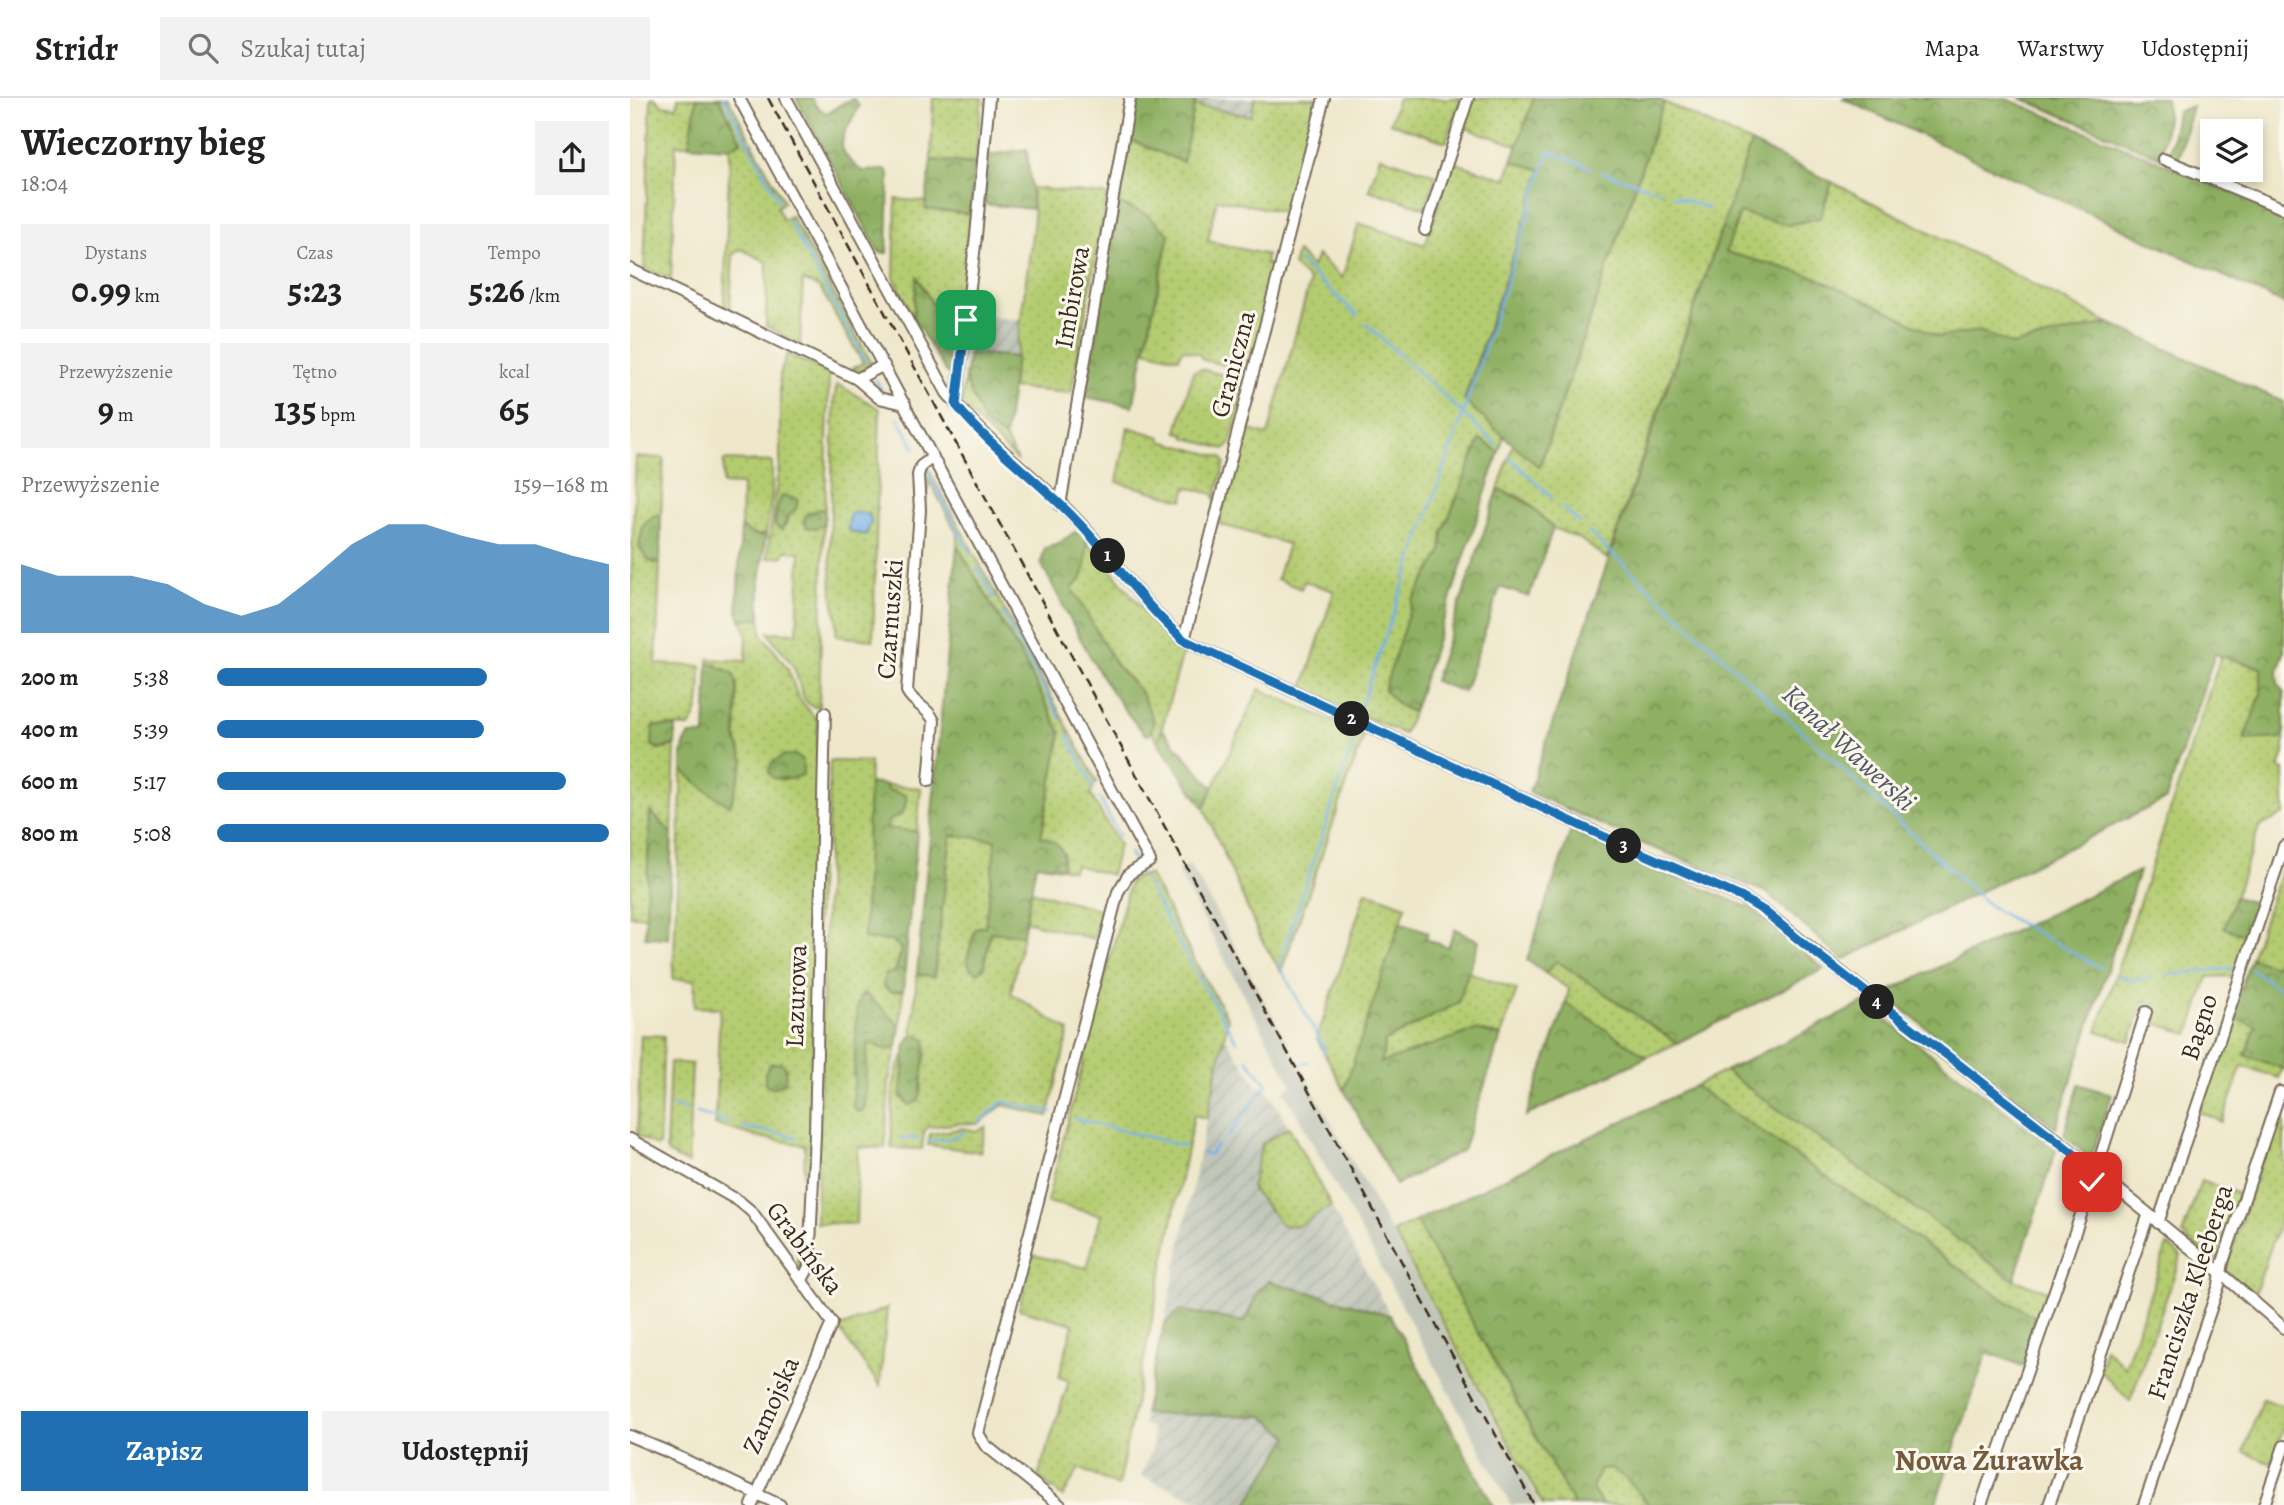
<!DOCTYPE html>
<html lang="pl">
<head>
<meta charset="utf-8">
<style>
  body { margin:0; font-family:Alegreya,serif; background:#f2f2f2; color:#222; height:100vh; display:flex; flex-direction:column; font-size:26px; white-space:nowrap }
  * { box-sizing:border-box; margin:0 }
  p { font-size:23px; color:#767676 }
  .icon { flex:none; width:38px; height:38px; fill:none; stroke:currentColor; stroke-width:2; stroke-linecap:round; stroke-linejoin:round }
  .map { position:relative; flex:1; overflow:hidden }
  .details { display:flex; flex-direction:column; background:#fff; width:630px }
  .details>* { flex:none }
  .buttons { position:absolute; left:1570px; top:21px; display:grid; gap:14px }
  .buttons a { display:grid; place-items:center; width:63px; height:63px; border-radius:0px; background:#fff; box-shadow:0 4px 10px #0003; font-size:35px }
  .pin { position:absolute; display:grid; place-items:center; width:60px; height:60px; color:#fff; margin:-30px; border-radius:14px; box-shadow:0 4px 10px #0006 }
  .km { position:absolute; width:35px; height:35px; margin:-18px; border-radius:50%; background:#222; color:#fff; font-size:19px; line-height:35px; text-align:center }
  .round { display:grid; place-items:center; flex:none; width:74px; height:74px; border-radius:0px; background:#f2f2f2 }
  .head { display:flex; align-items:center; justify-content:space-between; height:119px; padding:0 21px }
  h1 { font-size:38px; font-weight:700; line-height:52px }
  .figures { display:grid; grid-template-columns:repeat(3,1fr); gap:10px; height:119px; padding:7px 21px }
  .figures div { display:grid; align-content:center; border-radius:0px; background:#f2f2f2; text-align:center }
  .figures b { font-size:35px; font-weight:700 }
  .figures small { font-size:19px; font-weight:400 }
  .figures p { font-size:19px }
  .chart { height:196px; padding:14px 21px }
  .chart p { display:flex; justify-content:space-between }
  .chart svg { width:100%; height:126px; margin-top:7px; fill:#1f6fb2; opacity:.7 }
  .action { display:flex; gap:14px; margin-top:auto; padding:14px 21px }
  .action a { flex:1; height:80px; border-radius:0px; background:#1f6fb2; color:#fff; font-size:28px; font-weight:700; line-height:80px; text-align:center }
  .action a+a { background:#f2f2f2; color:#222 }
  ul { padding:0 21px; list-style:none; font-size:23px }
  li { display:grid; grid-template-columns:112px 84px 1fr; align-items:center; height:52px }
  li i { height:18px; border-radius:9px; background:#1f6fb2 }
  header { display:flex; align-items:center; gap:42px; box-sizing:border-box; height:98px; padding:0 35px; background:#fff; border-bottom:2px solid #e0e0e0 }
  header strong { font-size:33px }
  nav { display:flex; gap:38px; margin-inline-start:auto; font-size:24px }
  .search { width:490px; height:63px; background:#f2f2f2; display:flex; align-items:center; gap:18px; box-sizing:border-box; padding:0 24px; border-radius:0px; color:#767676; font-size:26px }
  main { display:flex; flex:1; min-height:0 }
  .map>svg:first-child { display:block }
  .industrial { fill:url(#industrial-furrows) }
  .railway { fill:#c1c6b9 }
  .grass { fill:url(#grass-dots); stroke:#787b48; stroke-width:2; fill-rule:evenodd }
  .forest { fill:url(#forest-crowns); stroke:#656d40; stroke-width:2 }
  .water { fill:#76b1e7; stroke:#586e82; stroke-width:2 }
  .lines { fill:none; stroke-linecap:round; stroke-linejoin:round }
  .stream { stroke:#76b1e7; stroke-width:2.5 }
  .minor-casing { stroke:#7a6c5a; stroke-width:14 }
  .minor { stroke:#fff; stroke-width:10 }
  .rail { stroke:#3b2a1e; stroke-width:2.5; stroke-dasharray:10 5; stroke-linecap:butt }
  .route-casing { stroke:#fff; stroke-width:14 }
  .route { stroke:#1f6fb2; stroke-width:9 }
  .labels { text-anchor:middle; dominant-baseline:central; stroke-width:6; stroke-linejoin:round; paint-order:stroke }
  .street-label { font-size:26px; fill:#3b2a1e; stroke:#fbf7ec }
  .water-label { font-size:28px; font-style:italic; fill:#505964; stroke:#fbf7ec }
  .quarter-label { font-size:30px; font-weight:bold; fill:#765b3e; stroke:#fbf7ec }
</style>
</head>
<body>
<header>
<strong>Stridr</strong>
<div class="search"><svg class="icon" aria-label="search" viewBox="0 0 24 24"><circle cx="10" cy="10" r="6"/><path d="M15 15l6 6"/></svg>Szukaj tutaj</div>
<nav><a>Mapa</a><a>Warstwy</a><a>Udostępnij</a></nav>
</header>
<main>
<section class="details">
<div class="head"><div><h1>Wieczorny bieg</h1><p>18:04</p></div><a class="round"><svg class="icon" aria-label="share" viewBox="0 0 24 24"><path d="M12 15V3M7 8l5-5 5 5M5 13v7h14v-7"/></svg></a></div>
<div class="figures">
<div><p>Dystans</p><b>0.99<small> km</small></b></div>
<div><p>Czas</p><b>5:23</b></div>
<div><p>Tempo</p><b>5:26<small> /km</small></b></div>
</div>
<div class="figures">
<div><p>Przewyższenie</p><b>9<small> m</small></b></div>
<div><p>Tętno</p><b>135<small> bpm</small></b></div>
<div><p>kcal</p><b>65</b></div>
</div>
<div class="chart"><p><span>Przewyższenie</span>159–168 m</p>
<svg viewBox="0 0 160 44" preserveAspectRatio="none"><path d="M0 44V20L10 24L20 24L30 24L40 27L50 34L60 38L70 34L80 24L90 13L100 6L110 6L120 10L130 13L140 13L150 17L160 20V44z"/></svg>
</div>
<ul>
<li><b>200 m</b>5:38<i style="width:69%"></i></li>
<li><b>400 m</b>5:39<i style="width:68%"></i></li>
<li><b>600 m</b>5:17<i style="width:89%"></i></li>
<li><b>800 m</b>5:08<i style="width:100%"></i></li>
</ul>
<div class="action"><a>Zapisz</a><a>Udostępnij</a></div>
</section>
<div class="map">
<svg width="1654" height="1407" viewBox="0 0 1654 1407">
  <defs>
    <pattern id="industrial-furrows" width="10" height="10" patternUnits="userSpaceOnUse" patternTransform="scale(1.75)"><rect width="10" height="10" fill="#c1c6b9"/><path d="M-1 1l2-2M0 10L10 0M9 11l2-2" fill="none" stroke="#a7aa9f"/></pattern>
    <pattern id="grass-dots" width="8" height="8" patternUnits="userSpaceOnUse" patternTransform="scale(1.75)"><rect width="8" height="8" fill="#b4cc71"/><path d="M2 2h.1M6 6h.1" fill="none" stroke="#9caf61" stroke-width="1.8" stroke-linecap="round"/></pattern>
    <pattern id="forest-crowns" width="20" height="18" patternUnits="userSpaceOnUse" patternTransform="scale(1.75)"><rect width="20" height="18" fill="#8fb063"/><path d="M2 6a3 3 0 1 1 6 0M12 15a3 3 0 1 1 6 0" fill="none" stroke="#768f51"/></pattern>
  </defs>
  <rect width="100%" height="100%" fill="#fbf7ec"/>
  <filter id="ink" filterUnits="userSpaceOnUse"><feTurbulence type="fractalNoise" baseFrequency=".0143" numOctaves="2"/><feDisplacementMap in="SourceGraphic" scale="14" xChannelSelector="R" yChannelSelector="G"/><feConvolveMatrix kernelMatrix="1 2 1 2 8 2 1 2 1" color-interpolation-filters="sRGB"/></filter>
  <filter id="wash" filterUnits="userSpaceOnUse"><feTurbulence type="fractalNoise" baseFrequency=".00686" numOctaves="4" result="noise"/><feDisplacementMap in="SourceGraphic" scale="28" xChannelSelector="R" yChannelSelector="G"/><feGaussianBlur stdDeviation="1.57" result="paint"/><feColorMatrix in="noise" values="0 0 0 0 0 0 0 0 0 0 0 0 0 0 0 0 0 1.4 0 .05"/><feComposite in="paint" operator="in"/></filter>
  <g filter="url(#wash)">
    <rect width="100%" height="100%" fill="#eee7ca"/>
    <g class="industrial">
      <path d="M566 0H625L622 18 564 7Z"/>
      <path d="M343 217 391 222 386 259 339 255Z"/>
      <path d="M594 937 628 988 638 993 659 1029 632 1046 669 1128 701 1108 760 1217 639 1183 628 1194 614 1224 550 1212 534 1226Z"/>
      <path d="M514 1316 633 1318 659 1339 616 1407H578L511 1378 523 1349 522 1331 513 1326Z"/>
    </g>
    <path class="railway" d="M560 766 910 1407H881L654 993 662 987 547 773Z"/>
    <g class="grass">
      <path d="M21 0H25L32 7 47 9 48 0H67L59 47H46L41 181 14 170Z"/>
      <path d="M89 0H98L154 104 147 109 153 122 161 118 241 264 233 273 225 274 222 271 233 265 190 190 173 182 170 247 136 228 137 164 111 151 103 156 100 212 94 209 100 50 111 43Z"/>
      <path d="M303 0H352L345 66 301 62Z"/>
      <path d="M625 0H686L660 115 587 101 578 143 637 157 635 166 647 169 620 270 615 273 573 262 569 256 552 251 549 260 515 252 539 136 516 116 489 106 500 42 553 64 564 7 621 18Z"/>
      <path d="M768 0H831L816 44 760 25Z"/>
      <path d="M843 0H904L888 48 833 29Z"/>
      <path d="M1034 4 1121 45 977 461 950 441 923 430 899 405 890 399 868 392 883 346 910 368Z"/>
      <path d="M750 58 806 77 795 110 739 92Z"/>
      <path d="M882 63 912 72 834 302 874 338 869 354 850 341 813 434 811 455 783 502 754 592 770 608 783 614 774 636 673 591 704 493 674 483 671 491 647 481 658 446 589 426 612 330 638 337 680 183 663 168 667 154 682 169 687 157 712 180 729 125 795 147 823 64 876 81Z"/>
      <path d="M1202 84 1479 225 1382 247 1349 233 1308 239 1261 214 1096 154 1110 115 1158 127 1190 120Z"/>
      <path d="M401 90 477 97 441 295 382 290 404 121Z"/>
      <path d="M266 101 296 104 295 111 340 116 326 248 288 180 283 220 264 179Z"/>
      <path d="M157 256 199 275 195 413 191 411 186 430 194 425 189 610C169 608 171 584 164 570 158 557 145 547 138 534L167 535 170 454 155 453 153 458 137 460 150 360V276ZM152 398 167 401 155 428 148 430 145 421Z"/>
      <path d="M571 271 613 282 615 287 600 347 594 351 556 340 553 335 547 334 563 274Z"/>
      <path d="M335 279 354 325 375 340 388 364 331 307Z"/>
      <path d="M207 286 250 311 243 542 206 538 207 521 202 495 200 451 204 302Z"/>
      <path d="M498 329 531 339V343L592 359 595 365 585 402 583 396 557 389 553 402 487 384Z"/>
      <path d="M6 359 34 360 31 418 27 417C17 428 9 434 9 449L23 465 30 466 26 566 71 568C70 589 73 612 59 629L23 628 27 651H35L45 646 42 736 20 713 16 818H0V511Z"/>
      <path d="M94 362 142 364V398L136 436C127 440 119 435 111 429L112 387 93 386Z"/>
      <path d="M297 368 467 684 463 687 461 697 489 747 481 777 445 767 443 772 432 770 434 755 411 740 431 635 392 559 327 447 328 437 299 382 297 401 293 399V370Z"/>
      <path d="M455 441 528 529 554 551 528 644 521 632 524 623 510 593 486 567 442 490 451 482 457 445Z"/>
      <path d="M130 518 132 536 158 571 168 599 188 623 187 663H192L177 1162 172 1172 167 1164 168 1159 171 1163 175 1047 128 1039 85 1027 90 910 64 909 65 882 43 881 52 672 99 707 114 664 106 640 107 586 87 567 78 565V561L116 563 117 536 111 521H125ZM165 657 173 663V676L154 682 143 680 141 665Z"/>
      <path d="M1591 558 1631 570V596L1614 641 1654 640V655L1649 670 1654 672V716L1629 729 1595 830 1620 839 1606 878 1578 879 1559 936 1520 923 1525 906 1514 903 1500 943 1467 933Z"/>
      <path d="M629 591 734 637 651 874 630 839 574 710Z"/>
      <path d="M200 663 240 664 234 840 261 843 270 849 271 855 265 873 255 877 260 894 273 893 270 928 243 905 237 897 232 896 227 907 223 1009 226 1012 239 944 260 952 267 948 259 983 255 1050 228 1049 226 1126 186 1125Z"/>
      <path d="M255 687 291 690 287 734 257 731 258 723 272 716 277 701 275 697 258 692Z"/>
      <path d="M321 737 366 741 355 828 348 829 353 872 360 834 393 837 381 895 439 933 418 1018 373 1007 348 1026 331 1025 298 1029 294 1034 292 1051 261 1050C263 1022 258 982 274 958L271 999 277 1006 290 938 282 937 287 876 304 878Z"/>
      <path d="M1654 764V843L1645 869 1621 860Z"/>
      <path d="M512 777H520L563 860 598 921 577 1020 564 1017 488 1388 449 1370 433 1399 408 1379 439 1283 429 1279 443 1226 389 1211 403 1157 457 1170 471 1117 417 1104 500 783Z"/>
      <path d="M401 793 472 812 464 841 395 823Z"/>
      <path d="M736 793 776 808 714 992 687 941Z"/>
      <path d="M927 863 1047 945 1017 959 936 905 939 891 915 875Z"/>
      <path d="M838 874 887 892 871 938 845 932 751 966 755 943 828 905Z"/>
      <path d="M1601 919 1627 928 1615 957 1653 970 1649 980 1612 968 1592 1024 1569 1014Z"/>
      <path d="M11 937 34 938 29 1047 26 1048 7 1037Z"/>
      <path d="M40 964 62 966 58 1066 38 1055 36 1051Z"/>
      <path d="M1095 973 1384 1182 1418 1193 1409 1221 1375 1202 1065 988Z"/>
      <path d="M1654 995V1111L1624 1198 1595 1173Z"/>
      <path d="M356 1029 350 1054 298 1047 300 1036 333 1030 347 1033Z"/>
      <path d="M659 1029 701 1108 668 1128 652 1127 621 1090 632 1046Z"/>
      <path d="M1571 1083 1610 1096 1586 1165 1552 1137Z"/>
      <path d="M786 1123 944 1407H913L763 1134Z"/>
      <path d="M1537 1147 1551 1158 1500 1303 1469 1272 1475 1250 1495 1269Z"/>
      <path d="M257 1210 250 1288 208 1230Z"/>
      <path d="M1632 1301 1654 1308V1328L1642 1366 1614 1354Z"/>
      <path d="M969 1371H982L997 1381 1019 1407H972L962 1391Z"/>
    </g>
    <g class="forest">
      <path d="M67 0H89L111 43 100 50 59 47Z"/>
      <path d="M166 0H182L186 8 196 15C207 12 211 2 224 1L229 8C216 36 197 48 232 73L255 72 259 76 257 155 249 154Z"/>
      <path d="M508 0H566L553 64 500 42Z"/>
      <path d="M904 0H1026L1034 4 909 369 834 303 912 72 882 63Z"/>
      <path d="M1212 0H1374L1654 115V206Z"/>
      <path d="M1390 0H1536L1537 20 1531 59Z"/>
      <path d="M1562 8 1547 65 1538 61 1547 14Z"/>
      <path d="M1121 45 1202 84 1190 120 1158 127 1110 115 1096 154 1180 177 1261 214 1308 239 1349 233 1382 247 1479 225 1654 304V554L1647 576 1648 586 1654 593V640L1614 642 1631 596V570L1585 556 1536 701 1213 862 1136 794 1014 746 899 694Z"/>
      <path d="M397 51 403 111 354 106 359 57Z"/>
      <path d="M301 62 345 66 340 116 295 111Z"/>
      <path d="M489 106 516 116 539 136 503 308 455 299Z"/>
      <path d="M287 179 326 248 322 275 320 276 316 274 283 220Z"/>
      <path d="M339 255 386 259 375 340 354 325 337 286 335 279Z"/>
      <path d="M850 341 869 354 783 614 770 608 754 592 783 502 811 455 813 434Z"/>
      <path d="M868 392C896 401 903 409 923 430L899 499 870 489 834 594 804 583Z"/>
      <path d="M153 398 168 401 166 411 157 419 152 432 145 427C145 418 147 404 153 398Z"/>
      <path d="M191 411 195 413 194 425 186 430 176 429 174 421 177 415Z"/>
      <path d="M23 418H31L30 466 19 463 9 449 13 428Z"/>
      <path d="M111 429C119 435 127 440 136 436L130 484V518L125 521H111L107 511Z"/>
      <path d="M445 434 455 441 457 445 455 471 451 482 442 490 486 567 510 593 524 623 519 637 515 636C470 588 442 523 411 465L415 450 426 447Z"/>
      <path d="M327 447 392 559 431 635 411 739C429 743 436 752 432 770L406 766 393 837 360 834 355 867 348 875 341 871 337 862 345 831 355 828 366 742 321 737 304 879 287 876Z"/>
      <path d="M78 565 101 574 105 579 107 592 106 640 114 664 100 708 77 693 52 672C52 658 51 648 60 637H75Z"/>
      <path d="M23 628 46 629 45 646 32 651 22 648Z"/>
      <path d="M532 631 583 690 574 710 528 644Z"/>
      <path d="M154 657H165L173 663V677L161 681 143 680 139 675C139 665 146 663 154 657Z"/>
      <path d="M239 685 255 687 258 692 275 697 277 701 272 716 258 723 257 730 287 734 273 893 260 894 253 888 255 877 265 873 271 855 270 849 261 843 234 841Z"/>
      <path d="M20 713 42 736 38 840 15 839Z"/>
      <path d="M941 732 996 759 1121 810 1194 871 1047 945 927 863 915 875 897 862Z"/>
      <path d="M1509 773 1426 1030 1253 896Z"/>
      <path d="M1605 799 1630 807 1620 839 1594 830Z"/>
      <path d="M770 824 798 834 796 841 818 849 825 831 849 843 828 905 755 943 751 965 845 932 871 938 833 1052 766 1087 714 992Z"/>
      <path d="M1654 843V971L1615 957 1626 928 1601 919 1621 860 1645 868Z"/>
      <path d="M233 896C242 900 262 919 270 928L267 948C251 957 251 947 239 945L237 950 235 1008 233 1012 229 1014 223 1009 227 907Z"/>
      <path d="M936 905 1017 959 896 1018Z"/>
      <path d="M1234 905 1426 1052 1384 1182 1095 973Z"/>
      <path d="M282 937 290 938 295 941 296 949 290 999 287 1004 280 1007 271 998 276 946Z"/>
      <path d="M150 965 154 966 156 973 155 985 143 990 135 987V975L140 966Z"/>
      <path d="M1449 986 1482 997 1462 1056 1456 1057 1434 1037Z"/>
      <path d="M1065 988 1375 1202 1409 1221 1393 1268 1357 1254 1305 1407H1019L997 1381 981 1371 969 1372 962 1391 972 1407H944L786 1123Z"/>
      <path d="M639 1183 760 1217 863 1407H616L659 1339 633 1318 514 1316 534 1226 550 1212 614 1224 628 1194Z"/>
    </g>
    <path class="water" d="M224 414 239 416 241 424 236 437 221 434 218 431 220 416Z"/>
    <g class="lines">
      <g class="stream">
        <path d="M94 0 149 103"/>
        <path d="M972 74 1030 93"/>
        <path d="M1043 98 1078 110"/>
        <path d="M159 123 236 264"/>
        <path d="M669 163 727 217"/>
        <path d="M736 226 867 347"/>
        <path d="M246 282 253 295"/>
        <path d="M268 320 285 350"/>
        <path d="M879 359 922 399"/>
        <path d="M297 372 341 457"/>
        <path d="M932 409 950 425"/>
        <path d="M959 434 1355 804 1369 814 1471 870"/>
        <path d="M347 469 364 500"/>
        <path d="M372 514 430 620"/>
        <path d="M730 611 833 316 919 53 961 70"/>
        <path d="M438 637 464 690"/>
        <path d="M469 699 489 738"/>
        <path d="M499 755 504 763"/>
        <path d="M513 778 558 861 607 944"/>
        <path d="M1621 871 1654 894"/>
        <path d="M1487 877 1501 882 1523 879"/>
        <path d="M1536 877 1606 870"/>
        <path d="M693 955 695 952 649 867 727 633"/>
        <path d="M672 966 678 964"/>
        <path d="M41 1007 56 1012"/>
        <path d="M67 1015 100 1025"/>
        <path d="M446 1021 554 1048"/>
        <path d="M349 1024 373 1004 422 1014"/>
        <path d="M113 1029 166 1039"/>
        <path d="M598 1038 637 986 617 961"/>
        <path d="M271 1040 289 1041"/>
        <path d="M299 1043 321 1040 334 1035"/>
        <path d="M572 1055 579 1057 587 1047"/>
      </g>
    </g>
  </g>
  <g filter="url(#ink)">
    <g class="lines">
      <defs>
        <g id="minor">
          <path d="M109 0 520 763 499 776 488 794 348 1335 355 1347 430 1407"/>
          <path d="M156 0 317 295C355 343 405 378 447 422 484 461 513 507 554 542L984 743 1111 799 1134 813 1290 937 1425 1040 1591 1175 1654 1230"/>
          <path d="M1533 61 1654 111"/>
          <path d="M795 132 838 0"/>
          <path d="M0 171 227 281 254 267"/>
          <path d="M227 281 249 300 275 306"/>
          <path d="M326 307 346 138 359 0"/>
          <path d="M430 407 500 0"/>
          <path d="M554 542 694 0"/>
          <path d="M299 683 304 623C299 610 283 606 277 593L290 412 288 377 291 368 303 359"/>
          <path d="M0 1041 109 1103 122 1114 202 1225 122 1407"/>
          <path d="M1528 1125 1654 748"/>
          <path d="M172 1182 179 1169 185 1036 195 615"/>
          <path d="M0 1338 36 1353 150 1407"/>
          <path d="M1351 1407 1466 1073 1516 914"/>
          <path d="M1419 1407 1518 1118"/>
          <path d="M1514 1407 1589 1187 1593 1164 1650 994"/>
          <path d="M1634 1407 1654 1348"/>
        </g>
      </defs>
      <use href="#minor" class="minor-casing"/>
      <use href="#minor" class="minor"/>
      <path class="rail" d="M138 0 904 1407"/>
    </g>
  </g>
  <g class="lines" filter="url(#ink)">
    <defs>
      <path id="route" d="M336 222 326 307C361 350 408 382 446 422 484 461 513 507 554 542L964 734 1111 799 1134 813 1174 846 1466 1073 1462 1084"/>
    </defs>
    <use href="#route" class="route-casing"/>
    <use href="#route" class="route"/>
  </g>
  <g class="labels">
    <g class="street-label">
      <text transform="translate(442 199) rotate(-80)">Imbirowa</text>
      <text transform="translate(603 266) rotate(-75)">Graniczna</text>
      <text transform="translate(260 521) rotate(-86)">Czarnuszki</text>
      <text transform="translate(166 898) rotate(-88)">Lazurowa</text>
      <text transform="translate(1569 929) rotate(-72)">Bagno</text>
      <text transform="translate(175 1150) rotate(53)">Grabińska</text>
      <text transform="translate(1560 1194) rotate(-72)">Franciszka Kleeberga</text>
      <text transform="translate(141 1307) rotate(-66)">Zamojska</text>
    </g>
    <g class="water-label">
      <text transform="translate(1219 650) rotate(43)">Kanał Wawerski</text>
    </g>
    <g class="quarter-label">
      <text x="1359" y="1362">Nowa Żurawka</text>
    </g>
  </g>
</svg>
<div class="buttons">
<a><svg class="icon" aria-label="layers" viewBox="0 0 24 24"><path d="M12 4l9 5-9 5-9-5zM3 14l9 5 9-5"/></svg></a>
</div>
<div class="pin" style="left:336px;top:222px;background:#1e9e55"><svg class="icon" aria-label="arrive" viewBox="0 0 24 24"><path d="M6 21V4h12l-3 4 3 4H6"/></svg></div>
<div class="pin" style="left:1462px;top:1084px;background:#d93025"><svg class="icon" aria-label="check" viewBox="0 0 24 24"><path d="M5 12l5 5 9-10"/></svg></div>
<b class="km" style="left:478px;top:458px">1</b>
<b class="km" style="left:722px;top:621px">2</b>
<b class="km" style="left:994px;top:748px">3</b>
<b class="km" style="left:1247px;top:904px">4</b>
</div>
</main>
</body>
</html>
